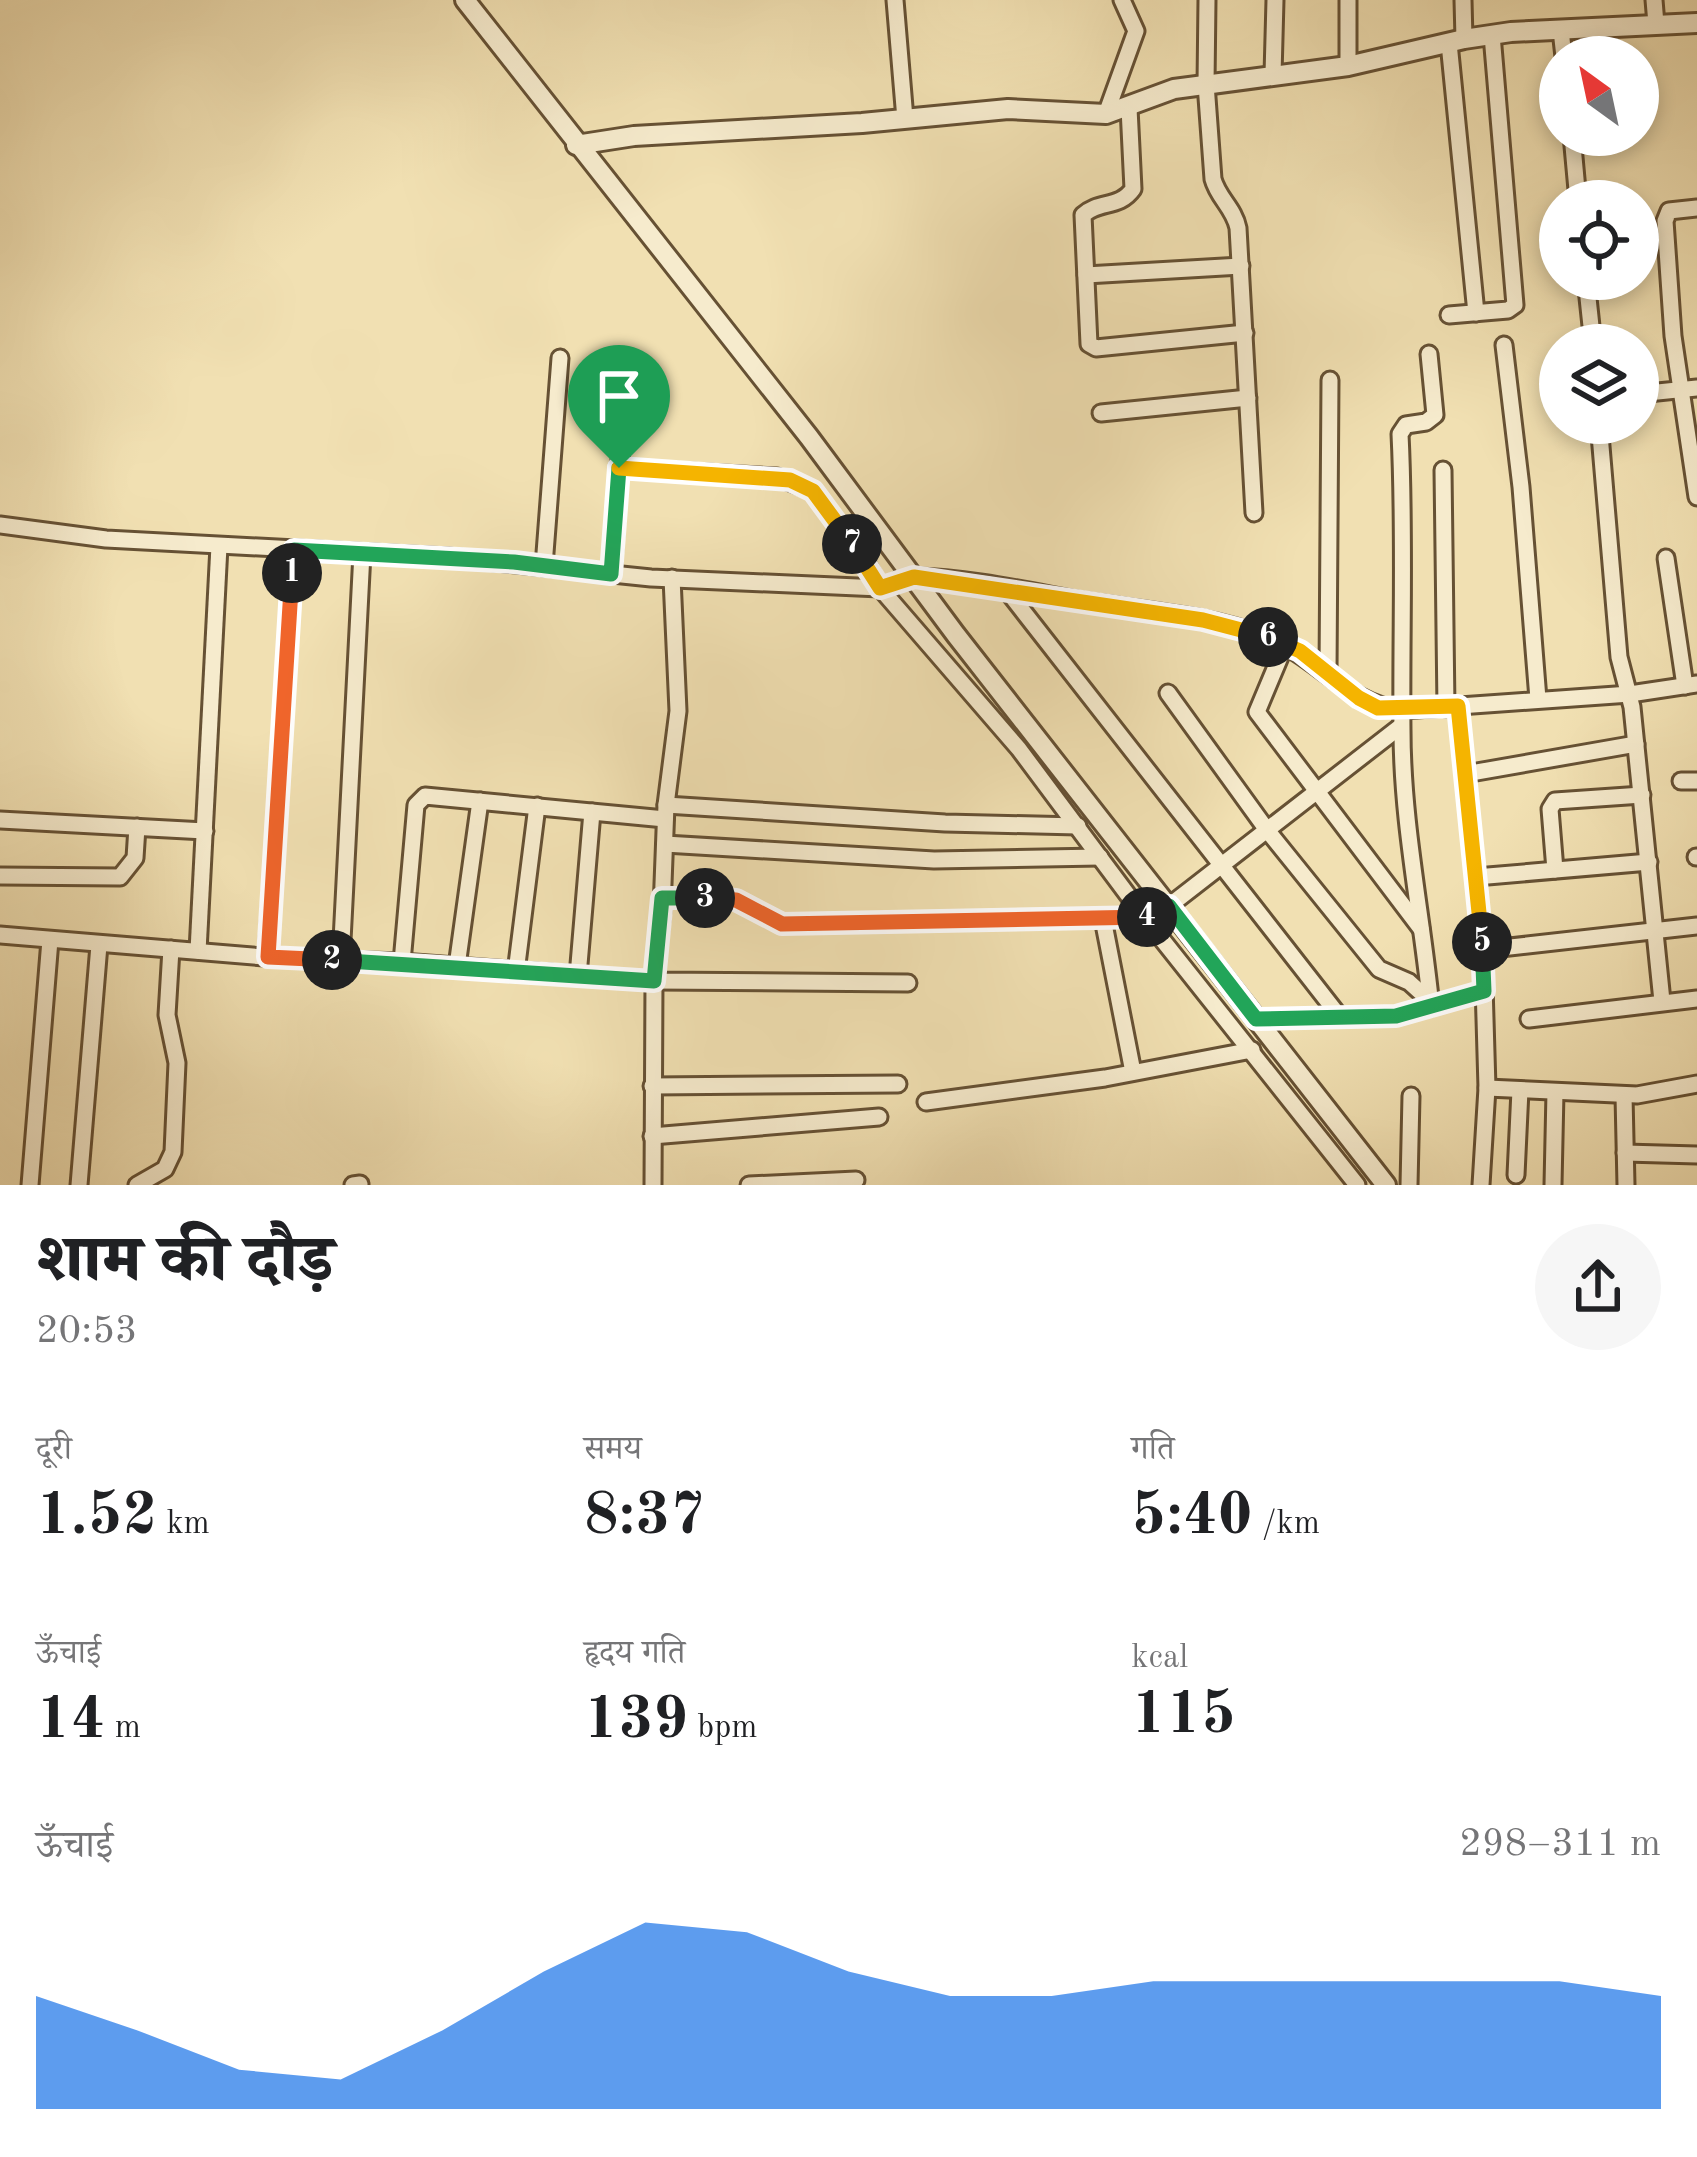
<!DOCTYPE html>
<html lang="hi">
<head>
<meta charset="utf-8">
<style>
  body { margin:0; font-family:"Old Standard TT","Noto Serif Devanagari",serif; background:#f6f6f6; color:#202124; height:100vh; display:flex; flex-direction:column; font-size:45px; white-space:nowrap }
  * { box-sizing:border-box; margin:0 }
  p { font-size:39px; color:#757577 }
  .icon { flex:none; width:66px; height:66px; fill:none; stroke:currentColor; stroke-width:2; stroke-linecap:round; stroke-linejoin:round }
  .map { position:relative; height:1185px; overflow:hidden }
  .details { display:flex; flex-direction:column; background:#fff; flex:1 }
  .details>* { flex:none }
  .needle { width:78px; rotate:327deg }
  .fabs { position:absolute; left:1539px; top:36px; display:grid; gap:24px }
  .fabs a { display:grid; place-items:center; width:120px; height:120px; border-radius:50%; background:#fff; box-shadow:0 6px 18px #0003; font-size:60px }
  .pin { position:absolute; display:grid; place-items:center; width:102px; height:102px; color:#fff; margin:-123px -51px; border-radius:50% 50% 50% 0; rotate:-45deg; box-shadow:0 0 12px #0007 }
  .pin .icon { rotate:45deg }
  .km { position:absolute; width:60px; height:60px; margin:-30px; border-radius:50%; background:#222; color:#fff; font-size:33px; line-height:60px; text-align:center }
  .round { display:grid; place-items:center; flex:none; width:126px; height:126px; border-radius:63px; background:#f6f6f6 }
  .overview { display:flex; align-items:center; justify-content:space-between; height:204px; padding:0 36px }
  h1 { font-size:66px; font-weight:800; line-height:90px }
  .metrics { display:grid; grid-template-columns:repeat(3,1fr); gap:18px; height:204px; padding:12px 36px }
  .metrics div { display:grid; align-content:center }
  .metrics b { font-size:60px; font-weight:800 }
  .metrics small { font-size:33px; font-weight:400 }
  .metrics p { font-size:33px }
  .chart { height:336px; padding:24px 36px }
  .chart p { display:flex; justify-content:space-between }
  .chart svg { width:100%; height:216px; margin-top:12px; fill:#1a73e8; opacity:.7 }
  .map>svg:first-child { display:block }
  .lines { fill:none; stroke-linecap:round; stroke-linejoin:round }
  .minor-casing { stroke:#665134; stroke-width:21 }
  .tertiary-casing { stroke:#665134; stroke-width:24 }
  .minor { stroke:#f6ebcd; stroke-width:15 }
  .tertiary { stroke:#f6ebcd; stroke-width:18 }
  .split-1-casing { stroke:#fff; stroke-width:24 }
  .split-2-casing { stroke:#fff; stroke-width:24 }
  .split-3-casing { stroke:#fff; stroke-width:24 }
  .split-4-casing { stroke:#fff; stroke-width:24 }
  .split-5-casing { stroke:#fff; stroke-width:24 }
  .split-6-casing { stroke:#fff; stroke-width:24 }
  .split-7-casing { stroke:#fff; stroke-width:24 }
  .split-8-casing { stroke:#fff; stroke-width:24 }
  .split-1 { stroke:#22a559; stroke-width:15 }
  .split-2 { stroke:#f0652b; stroke-width:15 }
  .split-3 { stroke:#22a559; stroke-width:15 }
  .split-4 { stroke:#f0652b; stroke-width:15 }
  .split-5 { stroke:#22a559; stroke-width:15 }
  .split-6 { stroke:#f5b400; stroke-width:15 }
  .split-7 { stroke:#f5b400; stroke-width:15 }
  .split-8 { stroke:#f5b400; stroke-width:15 }
</style>
</head>
<body>
<div class="map">
<svg width="1697" height="1185" viewBox="0 0 1697 1185">
  <rect width="100%" height="100%" fill="#f1e0b2"/>
  <filter id="stains"><feTurbulence type="fractalNoise" baseFrequency=".00167" numOctaves="4"/><feColorMatrix values="0 0 0 0 .2 0 0 0 0 .09 0 0 0 0 .02 0 0 0 .5 -.17"/></filter>
  <radialGradient id="worn" r=".72"><stop offset=".6" stop-color="#630" stop-opacity="0"/><stop offset="1" stop-color="#630" stop-opacity=".3"/></radialGradient>
  <g class="lines">
    <defs>
      <g id="minor">
        <path d="M895 0 905 119"/>
        <path d="M1207 0 1206 84 1213 179C1218 198 1234 208 1238 228L1254 513"/>
        <path d="M1463 0 1464 39"/>
        <path d="M1654 0 1656 24"/>
        <path d="M1561 30 1564 57"/>
        <path d="M1449 43 1476 313"/>
        <path d="M1348 66V0"/>
        <path d="M1273 75 1275 0"/>
        <path d="M1129 108 1133 189C1119 209 1099 200 1083 215L1089 344 1096 348 1245 333"/>
        <path d="M1106 114 1136 31 1122 0"/>
        <path d="M1572 135 1578 201"/>
        <path d="M1697 208 1669 211 1665 221 1673 336 1697 497"/>
        <path d="M1086 275 1241 266"/>
        <path d="M1586 279 1593 345"/>
        <path d="M1449 315 1508 310 1515 305 1492 35"/>
        <path d="M1504 345 1521 487 1538 699"/>
        <path d="M1429 354 1435 415 1426 422 1406 425 1400 434C1405 533 1401 631 1402 730 1402 823 1422 915 1431 1007"/>
        <path d="M1638 394 1697 388"/>
        <path d="M1101 413 1248 398"/>
        <path d="M1599 423 1619 657 1632 707 1662 1001"/>
        <path d="M619 468 777 477 813 491 863 557 880 588 1019 749 1145 918 1357 1185"/>
        <path d="M1443 470 1446 708"/>
        <path d="M0 525 106 539 448 557 651 578 880 588C892 585 902 576 914 577 972 578 1031 592 1088 602 1147 611 1212 615 1268 638 1317 657 1350 706 1403 710L1630 694 1697 684"/>
        <path d="M1666 558 1685 686"/>
        <path d="M544 566 560 358"/>
        <path d="M612 574 627 362"/>
        <path d="M1005 588 1340 1017"/>
        <path d="M1285 645 1257 712 1421 929"/>
        <path d="M1328 672 1330 380"/>
        <path d="M1168 693 1267 830 1379 969 1409 982 1430 1001"/>
        <path d="M1458 707 1483 950 1487 1088 1481 1185"/>
        <path d="M1465 774 1636 744"/>
        <path d="M1681 781H1697"/>
        <path d="M666 805 945 823 1078 826"/>
        <path d="M0 820 205 831"/>
        <path d="M665 844 934 860 1100 857"/>
        <path d="M1696 857H1697"/>
        <path d="M1555 870 1550 809 1555 801 1642 795"/>
        <path d="M0 876 120 877 135 858 137 827"/>
        <path d="M1476 877 1649 862"/>
        <path d="M663 898 736 900 782 924 1145 918 1169 906 1401 726"/>
        <path d="M1103 919 1133 1072"/>
        <path d="M0 935 276 958 402 962 654 981 908 983"/>
        <path d="M1483 950 1697 926"/>
        <path d="M198 951 219 546"/>
        <path d="M267 957 294 550"/>
        <path d="M341 960 362 553"/>
        <path d="M402 962 416 805 425 796 665 819"/>
        <path d="M457 966 480 801"/>
        <path d="M516 972 537 806"/>
        <path d="M578 976 592 812"/>
        <path d="M1256 1019 1396 1016 1484 991"/>
        <path d="M1529 1019 1697 999"/>
        <path d="M652 1086 898 1084"/>
        <path d="M1487 1088 1637 1095 1697 1084"/>
        <path d="M1624 1096 1626 1185"/>
        <path d="M926 1102 1105 1078 1252 1050"/>
        <path d="M652 1136 879 1117"/>
        <path d="M1625 1153 1697 1155"/>
        <path d="M1516 1175 1520 1090"/>
        <path d="M30 1185 50 940"/>
        <path d="M79 1185 99 945"/>
        <path d="M137 1185 165 1169 173 1152 177 1063 167 1015 171 949"/>
        <path d="M353 1185 360 1184"/>
        <path d="M653 1185 654 981 662 910 666 805 678 711 672 578"/>
        <path d="M749 1185 856 1180"/>
        <path d="M1409 1185 1411 1096"/>
        <path d="M1553 1185 1555 1092"/>
      </g>
      <g id="tertiary">
        <path d="M465 0 809 437 956 635 1386 1185"/>
        <path d="M576 145 634 136 862 123 1008 109 1106 114 1174 89 1348 66 1464 39 1511 32 1697 23"/>
      </g>
    </defs>
    <use href="#minor" class="minor-casing"/>
    <use href="#tertiary" class="tertiary-casing"/>
    <use href="#minor" class="minor"/>
    <use href="#tertiary" class="tertiary"/>
  </g>
  <g class="lines">
    <defs>
      <path id="split-1" d="M292 573 294 550 514 562 611 574 619 468"/>
      <path id="split-2" d="M292 573 268 957 332 960"/>
      <path id="split-3" d="M332 960 654 981 662 898H705"/>
      <path id="split-4" d="M705 898 736 900 782 924 1147 917"/>
      <path id="split-5" d="M1147 917 1169 906 1256 1019 1396 1016 1484 991 1482 942"/>
      <path id="split-6" d="M1268 637 1300 651 1359 698 1378 708 1458 706 1482 942"/>
      <path id="split-7" d="M852 544 880 588 914 577 1203 620 1268 637"/>
      <path id="split-8" d="M619 468 790 480 813 491 852 544"/>
    </defs>
    <use href="#split-1" class="split-1-casing"/>
    <use href="#split-2" class="split-2-casing"/>
    <use href="#split-3" class="split-3-casing"/>
    <use href="#split-4" class="split-4-casing"/>
    <use href="#split-5" class="split-5-casing"/>
    <use href="#split-6" class="split-6-casing"/>
    <use href="#split-7" class="split-7-casing"/>
    <use href="#split-8" class="split-8-casing"/>
    <use href="#split-1" class="split-1"/>
    <use href="#split-2" class="split-2"/>
    <use href="#split-3" class="split-3"/>
    <use href="#split-4" class="split-4"/>
    <use href="#split-5" class="split-5"/>
    <use href="#split-6" class="split-6"/>
    <use href="#split-7" class="split-7"/>
    <use href="#split-8" class="split-8"/>
  </g>
  <rect width="100%" height="100%" filter="url(#stains)"/>
  <rect width="100%" height="100%" fill="url(#worn)"/>
</svg>
<div class="fabs">
<a><svg class="needle" viewBox="-14 -14 28 28"><path d="M0-13l5 13h-10z" fill="#e53935"/><path d="M0 13l5-13h-10z" fill="#757577"/></svg></a>
<a><svg class="icon" aria-label="locate" viewBox="0 0 24 24"><circle cx="12" cy="12" r="6"/><path d="M12 2v4M12 18v4M2 12h4M18 12h4"/></svg></a>
<a><svg class="icon" aria-label="layers" viewBox="0 0 24 24"><path d="M12 4l9 5-9 5-9-5zM3 14l9 5 9-5"/></svg></a>
</div>
<div class="pin" style="left:619px;top:468px;background:#1e9e55"><svg class="icon" aria-label="arrive" viewBox="0 0 24 24"><path d="M6 21V4h12l-3 4 3 4H6"/></svg></div>
<b class="km" style="left:292px;top:573px">1</b>
<b class="km" style="left:332px;top:960px">2</b>
<b class="km" style="left:705px;top:898px">3</b>
<b class="km" style="left:1147px;top:917px">4</b>
<b class="km" style="left:1482px;top:942px">5</b>
<b class="km" style="left:1268px;top:637px">6</b>
<b class="km" style="left:852px;top:544px">7</b>
</div>
<section class="details">
<div class="overview"><div><h1>शाम की दौड़</h1><p>20:53</p></div><a class="round"><svg class="icon" aria-label="share" viewBox="0 0 24 24"><path d="M12 15V3M7 8l5-5 5 5M5 13v7h14v-7"/></svg></a></div>
<div class="metrics">
<div><p>दूरी</p><b>1.52<small> km</small></b></div>
<div><p>समय</p><b>8:37</b></div>
<div><p>गति</p><b>5:40<small> /km</small></b></div>
</div>
<div class="metrics">
<div><p>ऊँचाई</p><b>14<small> m</small></b></div>
<div><p>हृदय गति</p><b>139<small> bpm</small></b></div>
<div><p>kcal</p><b>115</b></div>
</div>
<div class="chart"><p><span>ऊँचाई</span>298–311 m</p>
<svg viewBox="0 0 160 44" preserveAspectRatio="none"><path d="M0 44V21L10 28L20 36L30 38L40 28L50 16L60 6L70 8L80 16L90 21L100 21L110 18L120 18L130 18L140 18L150 18L160 21V44z"/></svg>
</div>
</section>
</body>
</html>
